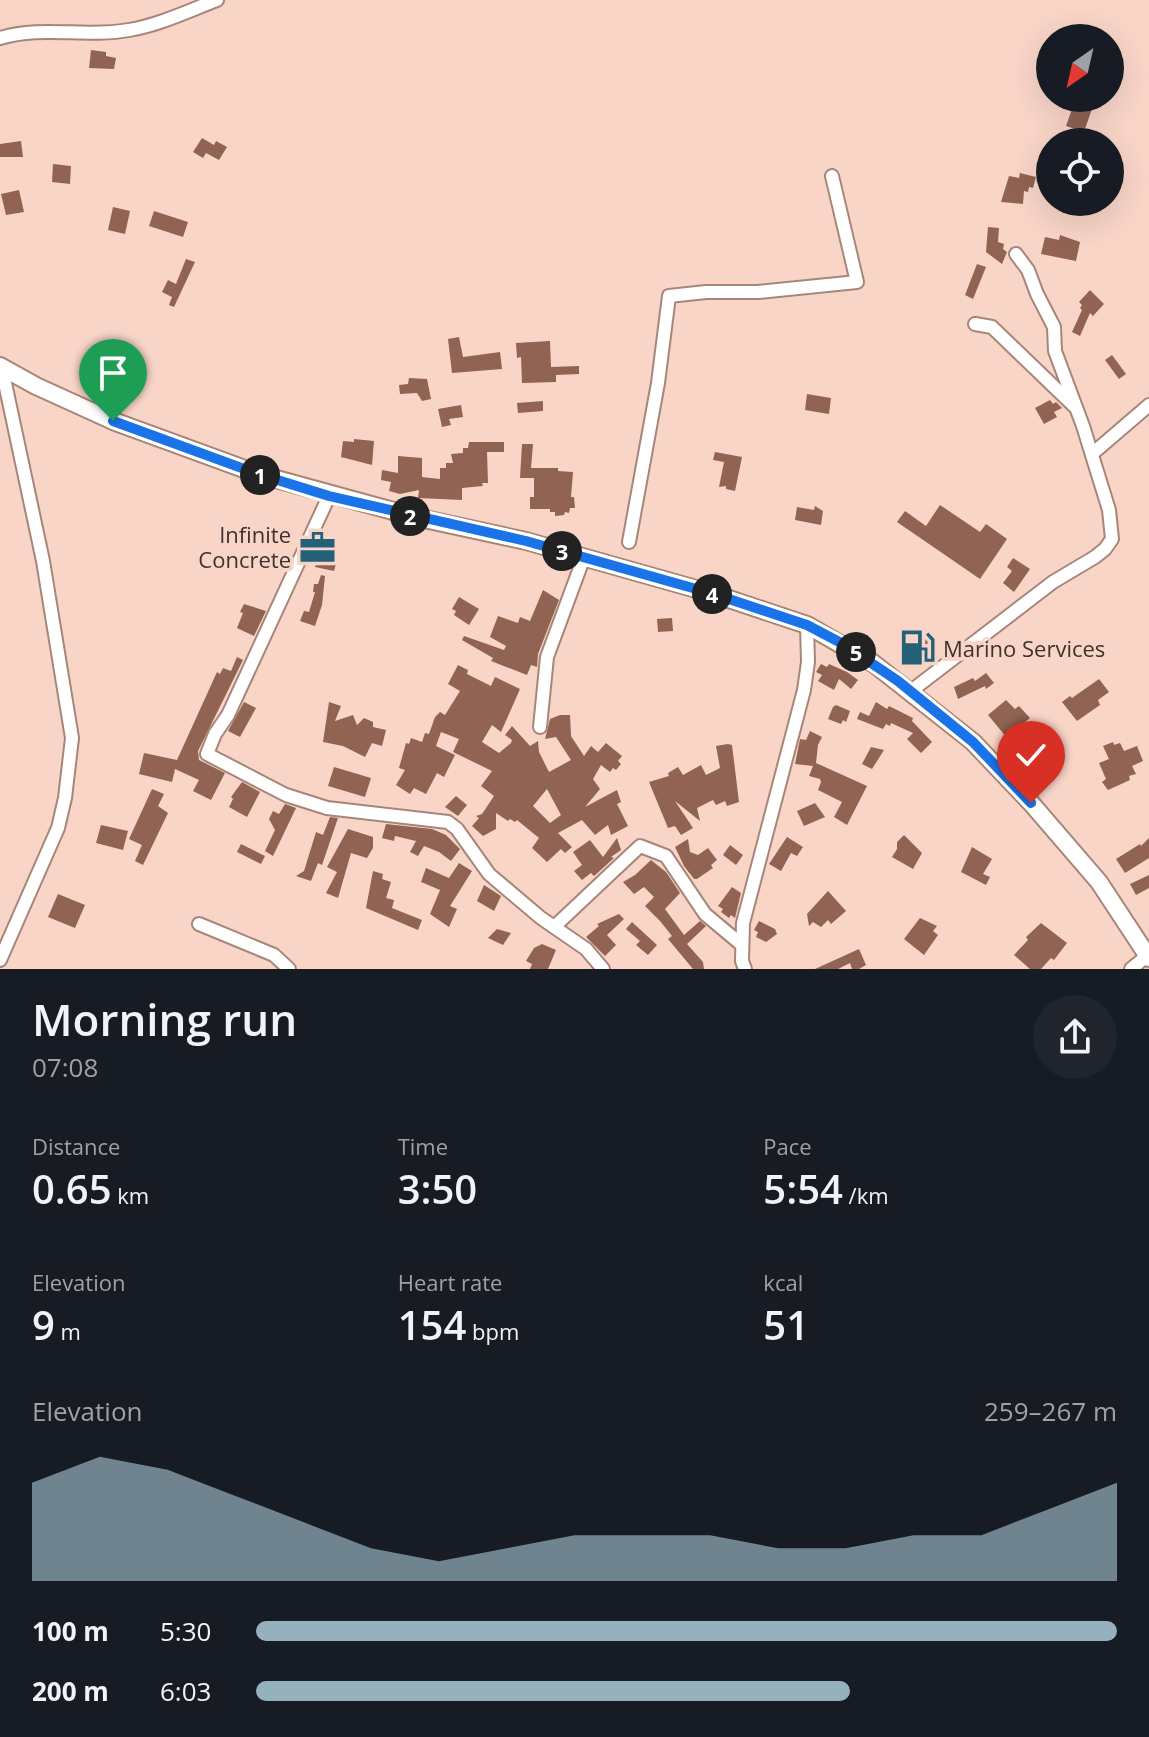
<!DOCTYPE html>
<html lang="en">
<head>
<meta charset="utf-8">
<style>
  body { margin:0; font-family:"Open Sans",sans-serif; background:#20242c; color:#f1f3f6; height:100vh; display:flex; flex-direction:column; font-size:30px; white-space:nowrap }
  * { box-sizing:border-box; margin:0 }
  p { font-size:26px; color:#9ea1a6 }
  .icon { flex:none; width:44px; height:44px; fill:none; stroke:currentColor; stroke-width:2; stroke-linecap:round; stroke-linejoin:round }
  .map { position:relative; height:969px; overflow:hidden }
  .drawer { display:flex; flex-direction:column; background:#171b24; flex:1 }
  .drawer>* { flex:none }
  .needle { width:52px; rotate:214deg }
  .controls { position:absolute; left:1036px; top:24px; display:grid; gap:16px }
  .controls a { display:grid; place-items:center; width:88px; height:88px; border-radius:50%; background:#171b24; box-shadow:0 8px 32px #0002; font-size:40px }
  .pin { position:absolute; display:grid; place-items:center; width:68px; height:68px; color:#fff; margin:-82px -34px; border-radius:50% 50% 50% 0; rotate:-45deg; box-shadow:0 0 8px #0007 }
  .pin .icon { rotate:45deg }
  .km { position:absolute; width:40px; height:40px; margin:-20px; border-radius:50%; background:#222; color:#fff; font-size:22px; line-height:40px; text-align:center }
  .round { display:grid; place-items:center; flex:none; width:84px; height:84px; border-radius:42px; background:#20242c }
  .summary { display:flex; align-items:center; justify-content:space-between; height:136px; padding:0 32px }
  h1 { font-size:44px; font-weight:600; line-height:60px }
  .metrics { display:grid; grid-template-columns:repeat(3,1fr); gap:12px; height:136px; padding:8px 32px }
  .metrics div { display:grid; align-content:center }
  .metrics b { font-size:40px; font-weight:600 }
  .metrics small { font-size:22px; font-weight:400 }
  .metrics p { font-size:22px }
  .chart { height:224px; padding:16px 32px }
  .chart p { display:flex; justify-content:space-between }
  .chart svg { width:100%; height:144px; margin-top:8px; fill:#95b1bd; opacity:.7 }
  ul { padding:0 32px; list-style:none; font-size:26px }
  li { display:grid; grid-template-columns:128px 96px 1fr; align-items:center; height:60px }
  li i { height:20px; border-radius:10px; background:#95b1bd }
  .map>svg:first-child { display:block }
  .building { fill:#906352; fill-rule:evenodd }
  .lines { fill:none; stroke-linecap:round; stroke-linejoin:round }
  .street-casing { stroke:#a78679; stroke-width:16 }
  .secondary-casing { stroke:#a78679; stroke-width:20 }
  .street { stroke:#fff; stroke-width:12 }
  .secondary { stroke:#fff; stroke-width:16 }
  .route-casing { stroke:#fff; stroke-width:16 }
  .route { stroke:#1a73e8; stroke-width:10 }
  .labels { text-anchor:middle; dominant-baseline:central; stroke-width:8; stroke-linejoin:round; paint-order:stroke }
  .poi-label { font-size:22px; fill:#3f312b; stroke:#f9d5c8; text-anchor:end }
</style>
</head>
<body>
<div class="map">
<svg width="1149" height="969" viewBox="0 0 1149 969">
  <rect width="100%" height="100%" fill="#f9d5c8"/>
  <g class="building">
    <path d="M91 50 106 52V56L116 58 114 69 89 68Z"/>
    <path d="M1076 98 1095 100 1084 132 1066 126Z"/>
    <path d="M202 138 214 145 216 141 227 147 219 160 206 153 203 158 193 152Z"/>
    <path d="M21 141 23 157H0V144Z"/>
    <path d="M53 164 71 166 70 184 52 182Z"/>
    <path d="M1020 173 1036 177 1033 188 1029 187 1028 192 1024 191 1023 204 1001 202 1009 176 1019 178Z"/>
    <path d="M19 190 24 212 6 215 1 194Z"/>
    <path d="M113 207 130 211 125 234 108 230Z"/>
    <path d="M154 211 188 222 183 237 149 226Z"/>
    <path d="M988 227 999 228 998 242 1004 244 1003 249 1007 252 1002 264 986 252Z"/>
    <path d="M1060 235 1080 242 1076 261 1041 254 1045 237 1059 240Z"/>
    <path d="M186 259 195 262 174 307 169 305 172 297 162 292 168 280 176 284Z"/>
    <path d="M977 264 986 267 973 299 965 295Z"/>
    <path d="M1090 290 1104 304 1093 316 1090 313 1080 336 1072 332 1082 310 1080 308 1082 305 1079 302Z"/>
    <path d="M459 337 463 357 500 352 502 369 452 373 448 339Z"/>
    <path d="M550 341 551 367 579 366V374L556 375V382L522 383 521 357 517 358 516 343Z"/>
    <path d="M1112 355 1126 374 1119 379 1105 360Z"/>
    <path d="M409 378 427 379 431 399 422 401 417 393 400 394 399 385 408 384Z"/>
    <path d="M807 394 831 398 829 414 805 410Z"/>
    <path d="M1050 400 1053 404 1056 402 1062 408 1054 412 1057 417 1044 424 1035 408Z"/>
    <path d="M543 401V411L518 413 517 403Z"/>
    <path d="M461 405 463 417 449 419 451 425 442 427 438 409Z"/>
    <path d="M354 439 374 441 372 465 341 457 343 441 354 442Z"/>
    <path d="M469 442H504V452H487L488 483H482L483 486 462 488V500L418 498 419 490 400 494 389 491 391 482 381 480 382 470 398 473V456L422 458V477L440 479V468H446V463H453L451 454 463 453V448H468Z"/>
    <path d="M522 444H533L531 468H558V471L573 472 571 497H574L575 508H570L569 513 565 512 564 515 555 516V512H550V509H530V497H534V478H520Z"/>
    <path d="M715 452 742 457 735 491 726 489V486L719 487 724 462 713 460Z"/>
    <path d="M940 505 980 532 986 524 1007 539 980 579 897 522 905 511 926 526Z"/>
    <path d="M815 506 823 511 821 525 795 520 797 507 814 510Z"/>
    <path d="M318 556 337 560 334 571 315 567Z"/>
    <path d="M1013 558 1030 569 1014 592 1003 583 1012 571 1007 567Z"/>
    <path d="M321 575 325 576 322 605 315 626 300 621 304 611 309 612 315 592H313L314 584H318Z"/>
    <path d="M543 590 559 600 538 654 537 667 531 665 527 675 491 661 493 658 462 640 464 636 504 650 506 646 490 637 498 616 518 623 520 617 530 621Z"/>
    <path d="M459 597 479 609 469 625 454 615 456 611 452 609Z"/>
    <path d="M244 604 266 611 254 636 237 628 243 613 240 612Z"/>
    <path d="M672 618 673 631 658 632 657 619Z"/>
    <path d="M925 631 933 638 917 658 908 650Z"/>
    <path d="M237 657 243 660 198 751 199 760 225 773 211 800 193 791 199 780 175 769 172 782 139 774 144 753 177 760 217 672 220 674 223 668 231 671Z"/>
    <path d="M821 664 827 667 829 664 847 672 858 680 851 689 839 679 834 690 818 681 822 675 816 672Z"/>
    <path d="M458 665 468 670 467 674 491 686 495 677 520 689 501 732 492 725 482 742 499 753 511 743 512 740 505 735 512 726 530 746 538 741 539 752 549 772 571 760 556 737 545 739 550 719 560 715H570L571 736 584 756 591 746 598 752 606 743 622 756 618 761 621 764 616 770 613 768 610 772 601 765 593 779 600 789 585 807 617 790 621 802 617 804 628 826 611 835 608 825 595 835 582 820 558 833 572 847 565 853 561 849 547 862 532 848 539 838 517 820 515 822 510 819 508 821 496 813V829L483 836 472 826 479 818 476 816 482 814 494 796 481 786 492 771 453 752 459 739 441 732 436 746 455 755 444 777 437 773 426 794 414 788 410 794 396 785 405 770 399 768 406 743 409 744 411 738 422 742 425 733 429 734 435 717 440 712 445 715 460 691 448 684ZM547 789 561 815 550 823 533 806Z"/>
    <path d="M986 673 994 683 986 689 985 686 958 699 954 687 973 678 975 681Z"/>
    <path d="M1099 679 1109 692 1098 700 1100 705 1077 721 1062 702 1070 696 1072 698Z"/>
    <path d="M1006 700 1015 709 1019 706 1030 718 1025 722 1056 757 1042 767 1024 744 1017 750 988 715Z"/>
    <path d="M244 702 256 708 240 737 228 731Z"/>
    <path d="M329 702 341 706 335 721 353 715 357 725 364 718 373 722V727L386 730 382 746 372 743 365 757 343 746 323 742Z"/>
    <path d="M876 702 887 709 889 706 913 718 912 721 932 742 921 753 907 739 913 733 891 723 890 726 886 724 883 729 857 719 860 712 869 716Z"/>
    <path d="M836 705 850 711 846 722 843 720 841 724 828 719 833 707Z"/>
    <path d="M810 731 822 737 818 745 816 763 867 786 847 825 834 817 842 802 818 790 821 782 820 779 809 776 813 766 795 764 800 739 806 740Z"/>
    <path d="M1113 742 1114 745 1120 743 1124 751 1137 746 1143 761 1132 766 1136 774 1129 776 1130 780 1108 790 1102 782 1106 779 1099 763 1109 759 1103 746Z"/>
    <path d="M728 744 732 745 739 802 727 806 725 801 716 805 713 800 697 808 700 821 675 801 693 828 681 835 675 826 668 828 649 782 669 776 668 773 678 767 683 775 701 765 706 775 720 768 716 746Z"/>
    <path d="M871 747 884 750 872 769 862 764Z"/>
    <path d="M334 767 371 778 365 797 328 786Z"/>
    <path d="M242 782 260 792 247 817 229 807 233 799 231 797Z"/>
    <path d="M152 789 164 794 158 806 168 813 143 865 135 861 142 845 129 839Z"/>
    <path d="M456 796 467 805 458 816 445 807Z"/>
    <path d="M815 803 825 817 804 826 797 811Z"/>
    <path d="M285 804 296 808 273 856 265 851 275 830 269 819 273 811 279 814Z"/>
    <path d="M330 817 338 818 322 865 318 863 311 881 296 876 304 871 316 832 323 835Z"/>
    <path d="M386 824 432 829 446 835 460 849 451 861 439 852 424 846 418 856 410 852 416 841 395 836 394 841 382 838Z"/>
    <path d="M101 825 128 831 123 850 96 843Z"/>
    <path d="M348 829 373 837V848L367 858 351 853 338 898 326 893 337 872 327 867Z"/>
    <path d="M904 835 922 853 913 869 892 857 897 849V842Z"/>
    <path d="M787 837 803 847 797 856 791 853 781 871 769 864Z"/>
    <path d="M617 838 621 850 611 857 614 858 594 876 591 873 582 880 574 871 582 865 573 852 590 840 603 857Z"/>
    <path d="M1149 838V858L1125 873 1116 859 1140 844 1141 846Z"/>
    <path d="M688 839 690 852 698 855 708 848 717 860 711 865 713 868 697 879H694L684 866 675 847Z"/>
    <path d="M241 844 265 856 261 864 237 852Z"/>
    <path d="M730 845 743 855 736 865 723 855Z"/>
    <path d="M972 847 992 859 983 874 990 877 986 885 961 872Z"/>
    <path d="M651 860 666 872 680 893 665 909 684 935 700 921 706 926 687 944 703 962 704 969H693L668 939 672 936 660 921 645 906 654 897 644 887 634 894 623 882 635 875Z"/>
    <path d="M459 863 472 871 450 906 457 909 449 927 430 914 440 890 421 882 426 868 449 878Z"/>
    <path d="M373 871 383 874 382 879 391 882 386 898 394 900 392 908 422 920 418 930 366 908Z"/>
    <path d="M1149 875V888L1136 895 1130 884Z"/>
    <path d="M484 885 501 896 494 911 477 901Z"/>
    <path d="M732 887 741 893 735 918 731 915 729 918 721 912 723 909 718 906Z"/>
    <path d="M828 891 846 911 831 924 828 920 821 927 813 922 809 926 807 914Z"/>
    <path d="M58 894 85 905 75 928 48 917Z"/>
    <path d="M619 914 624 919 607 935 616 945 605 956 586 937 599 926 597 924Z"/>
    <path d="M920 918 937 926 933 931 938 935 924 955 904 939Z"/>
    <path d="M759 921 775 929 777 934 766 942 756 937 758 932 754 930Z"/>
    <path d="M632 922 657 945 648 955 636 945 640 941 626 929Z"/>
    <path d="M1041 923 1067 943 1054 960 1051 958 1041 969H1030L1014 955 1028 940 1026 937Z"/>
    <path d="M497 929 511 933 503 945 488 938Z"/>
    <path d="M542 944 556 950 548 969H530L532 964 526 961 534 948Z"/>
    <path d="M859 949 866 965 859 969H852L850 963 838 969H815Z"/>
  </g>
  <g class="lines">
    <defs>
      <g id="street">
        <path d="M0 38C42 25 86 38 129 30 159 25 188 11 217 0"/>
        <path d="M975 324 992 327 1074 406"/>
        <path d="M1092 454 1149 405"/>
        <path d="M329 496 228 715 215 734 207 754 286 795 327 808 448 822 457 829 489 874 541 918 586 949 603 969"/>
        <path d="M629 542 658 383 669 296 706 292H758L857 282 832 176"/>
        <path d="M911 691 1053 582 1095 557 1105 549 1112 539 1109 510 1083 426 1055 351 1054 327 1037 294 1028 270 1016 254"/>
        <path d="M540 727 547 657 584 557"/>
        <path d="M199 924 274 955 289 969"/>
        <path d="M554 927 640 846 666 856 705 914 742 945"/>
        <path d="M0 960 58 828 65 798 72 738 43 561 2 369"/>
        <path d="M745 969 742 961 743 923 804 690 808 662 807 625"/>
        <path d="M1131 969 1147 956"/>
      </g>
      <path id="secondary" d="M0 366 36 386 113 421 258 474 415 517 526 541 714 594 807 625 873 663 973 742 1031 803 1099 882 1149 958"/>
    </defs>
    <use href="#street" class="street-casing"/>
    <use href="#secondary" class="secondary-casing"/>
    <use href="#street" class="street"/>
    <use href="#secondary" class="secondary"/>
  </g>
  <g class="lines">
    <defs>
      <path id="route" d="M113 421 258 474 329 496 526 541 714 594 807 625 843 644 898 681 973 742 1031 803"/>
    </defs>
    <use href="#route" class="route-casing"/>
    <use href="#route" class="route"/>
  </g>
  <defs>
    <symbol id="office-bare" viewBox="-9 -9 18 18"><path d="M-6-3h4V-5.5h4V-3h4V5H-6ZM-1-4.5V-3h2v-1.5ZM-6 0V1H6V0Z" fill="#246078" stroke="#f9d5c8" stroke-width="2.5" paint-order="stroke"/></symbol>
    <symbol id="fuel-bare" viewBox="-9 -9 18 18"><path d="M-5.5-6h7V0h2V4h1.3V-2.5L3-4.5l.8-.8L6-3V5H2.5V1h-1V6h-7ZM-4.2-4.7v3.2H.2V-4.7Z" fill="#246078" stroke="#f9d5c8" stroke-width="2.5" paint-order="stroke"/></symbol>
  </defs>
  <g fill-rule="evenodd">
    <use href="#office-bare" x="292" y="522" width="51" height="51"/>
    <use href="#fuel-bare" x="892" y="622" width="51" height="51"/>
  </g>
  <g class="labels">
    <g class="poi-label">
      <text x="291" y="534">Infinite<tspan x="291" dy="25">Concrete</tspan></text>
      <text x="943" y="648" text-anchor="start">Marino Services</text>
    </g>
  </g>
</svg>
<div class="controls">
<a><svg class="needle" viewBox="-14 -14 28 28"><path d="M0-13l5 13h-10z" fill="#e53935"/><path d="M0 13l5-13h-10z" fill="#9ea1a6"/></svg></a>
<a><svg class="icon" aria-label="locate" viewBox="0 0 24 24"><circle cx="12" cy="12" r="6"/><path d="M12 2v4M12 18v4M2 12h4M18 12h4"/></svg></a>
</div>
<div class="pin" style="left:113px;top:421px;background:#1e9e55"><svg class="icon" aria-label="arrive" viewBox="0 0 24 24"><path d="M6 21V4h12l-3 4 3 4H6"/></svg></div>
<div class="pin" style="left:1031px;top:803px;background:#d93025"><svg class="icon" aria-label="check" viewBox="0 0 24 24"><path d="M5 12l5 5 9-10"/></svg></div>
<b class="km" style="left:260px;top:475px">1</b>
<b class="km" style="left:410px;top:516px">2</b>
<b class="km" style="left:562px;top:551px">3</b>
<b class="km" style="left:712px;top:594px">4</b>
<b class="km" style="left:856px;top:652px">5</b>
</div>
<section class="drawer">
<div class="summary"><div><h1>Morning run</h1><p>07:08</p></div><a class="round"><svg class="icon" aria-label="share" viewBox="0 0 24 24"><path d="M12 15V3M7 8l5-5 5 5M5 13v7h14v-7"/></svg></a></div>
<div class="metrics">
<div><p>Distance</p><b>0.65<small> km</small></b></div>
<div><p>Time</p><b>3:50</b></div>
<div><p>Pace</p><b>5:54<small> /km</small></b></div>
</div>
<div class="metrics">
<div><p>Elevation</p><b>9<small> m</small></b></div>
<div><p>Heart rate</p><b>154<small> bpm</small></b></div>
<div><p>kcal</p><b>51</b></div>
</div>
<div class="chart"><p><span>Elevation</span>259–267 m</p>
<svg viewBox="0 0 160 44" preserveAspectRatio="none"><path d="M0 44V14L10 6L20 10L30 18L40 26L50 34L60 38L70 34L80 30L90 30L100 30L110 34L120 34L130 30L140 30L150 22L160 14V44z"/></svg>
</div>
<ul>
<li><b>100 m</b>5:30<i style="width:100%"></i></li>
<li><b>200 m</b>6:03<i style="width:69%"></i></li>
</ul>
</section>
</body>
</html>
